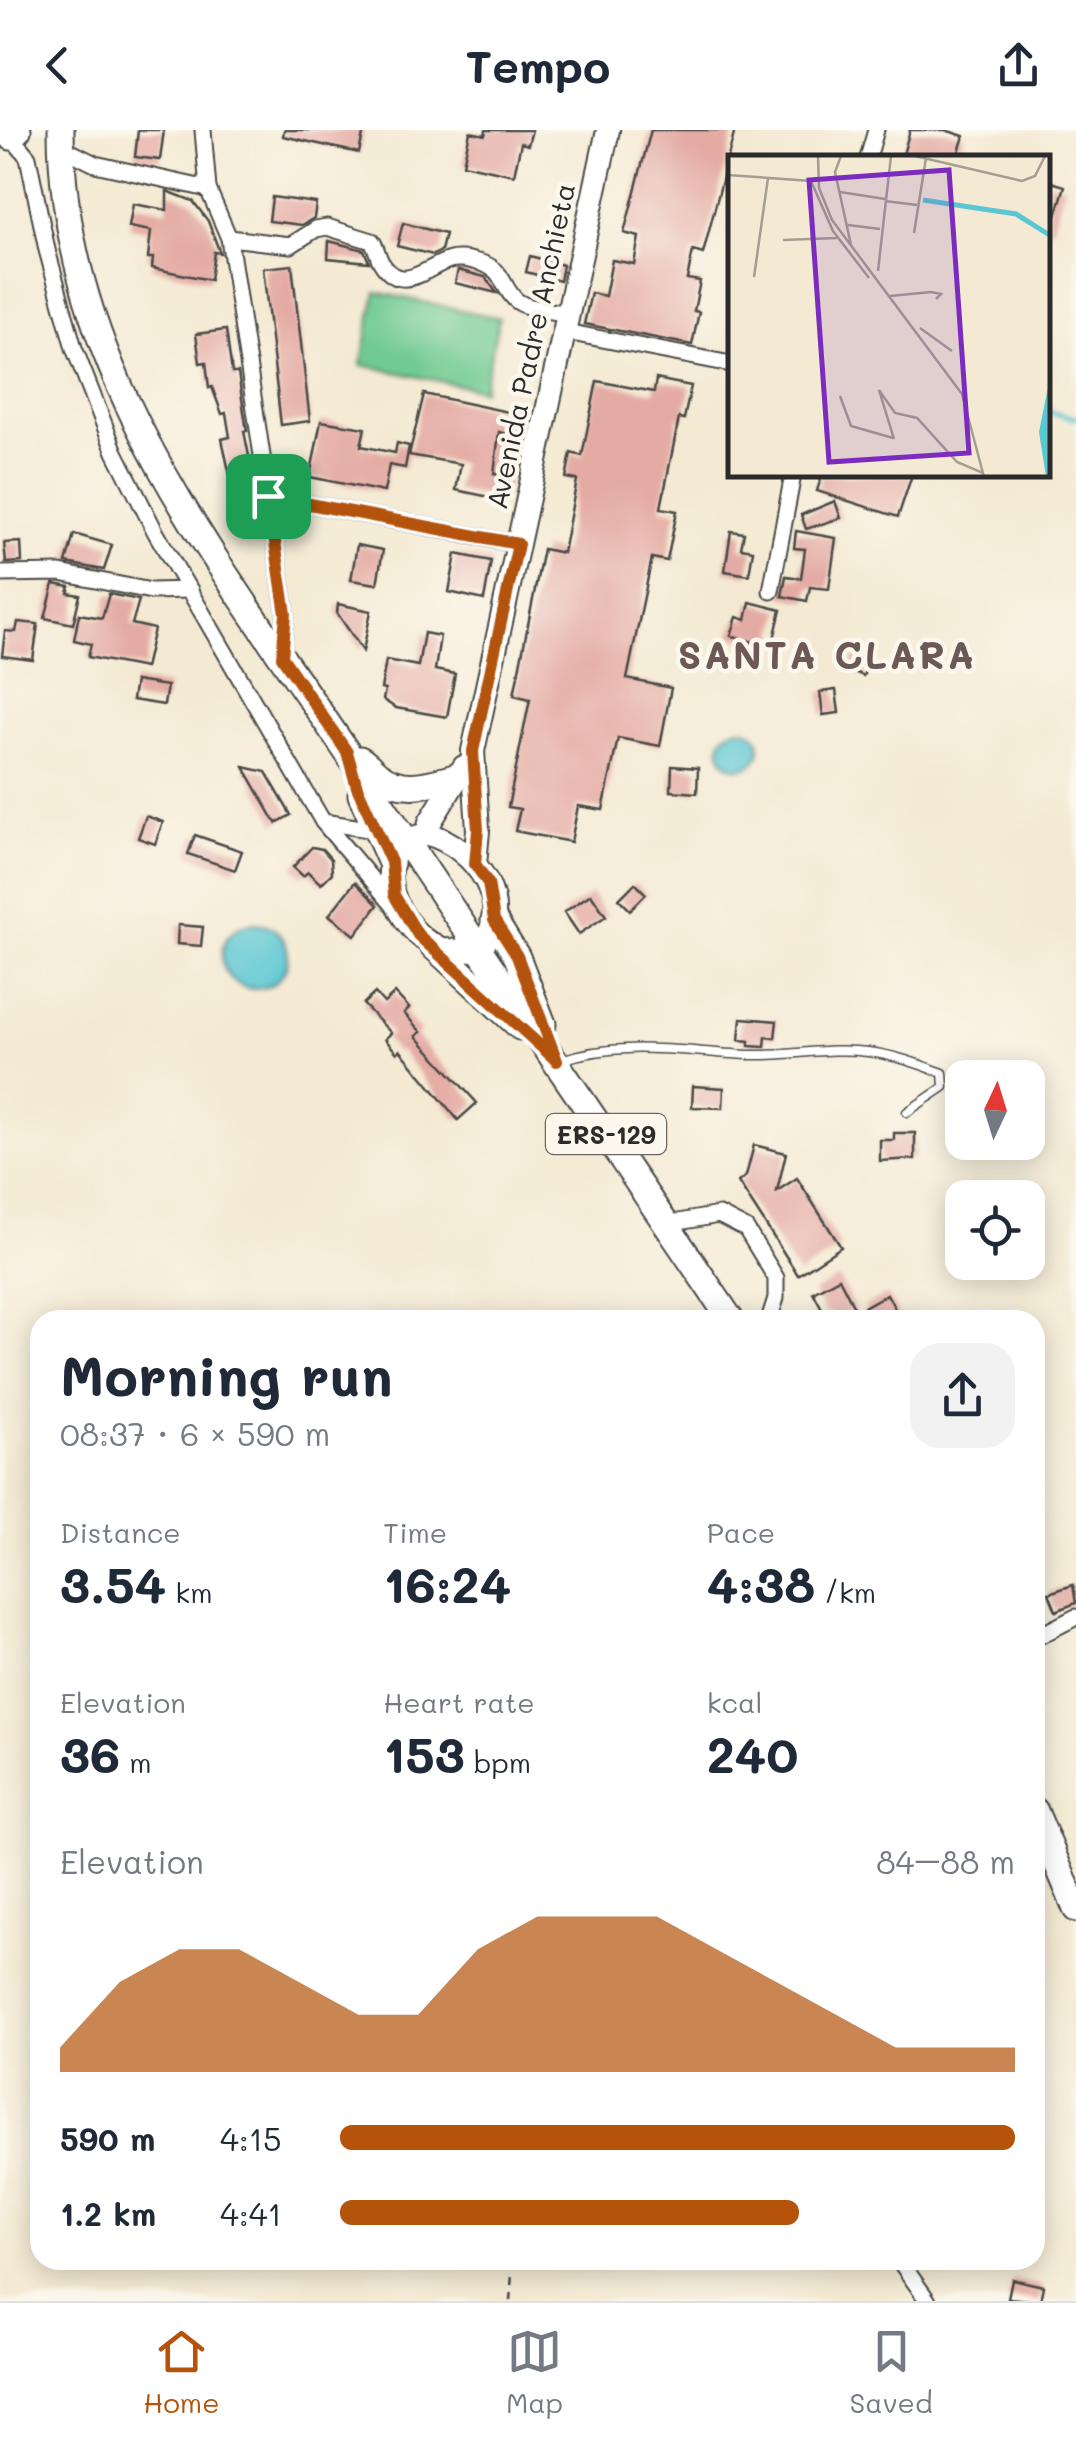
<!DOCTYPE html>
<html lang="en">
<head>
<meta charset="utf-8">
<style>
  body { margin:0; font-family:Mali,sans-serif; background:#f2f2f3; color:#1f2937; height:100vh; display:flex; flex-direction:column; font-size:38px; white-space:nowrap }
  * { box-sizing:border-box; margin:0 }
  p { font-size:32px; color:#747a83 }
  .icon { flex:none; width:55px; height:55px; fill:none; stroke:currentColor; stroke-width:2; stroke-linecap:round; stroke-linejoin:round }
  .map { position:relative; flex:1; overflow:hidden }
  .side { position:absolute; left:30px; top:1180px; width:1015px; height:960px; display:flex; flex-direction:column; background:#fff; border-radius:30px; box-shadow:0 5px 25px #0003 }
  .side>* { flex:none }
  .needle { width:65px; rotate:4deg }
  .buttons { position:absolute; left:945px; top:930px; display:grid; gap:20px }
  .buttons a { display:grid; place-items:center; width:100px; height:100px; border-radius:20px; background:#fff; box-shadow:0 5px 25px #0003; font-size:50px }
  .pin { position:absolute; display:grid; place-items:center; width:85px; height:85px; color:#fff; margin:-42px; border-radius:20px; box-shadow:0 5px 15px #0006 }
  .round { display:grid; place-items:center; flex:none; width:105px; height:105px; border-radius:30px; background:#f2f2f3 }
  .overview { display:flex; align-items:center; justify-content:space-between; height:170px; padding:0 30px }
  h1 { font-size:55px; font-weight:800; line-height:75px }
  .figures { display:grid; grid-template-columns:repeat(3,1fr); gap:15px; height:170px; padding:10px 30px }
  .figures div { display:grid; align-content:center }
  .figures b { font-size:50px; font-weight:800 }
  .figures small { font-size:28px; font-weight:400 }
  .figures p { font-size:28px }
  .chart { height:280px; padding:20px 30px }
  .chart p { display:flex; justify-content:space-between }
  .chart svg { width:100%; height:180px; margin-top:10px; fill:#b45309; opacity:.7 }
  ul { padding:0 30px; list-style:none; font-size:32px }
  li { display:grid; grid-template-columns:160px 120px 1fr; align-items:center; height:75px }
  li i { height:25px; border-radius:12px; background:#b45309 }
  header { display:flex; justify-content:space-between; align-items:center; height:130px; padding:0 30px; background:#fff; font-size:45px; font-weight:800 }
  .menu { display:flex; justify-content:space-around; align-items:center; height:140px; border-top:2px solid #e0e1e3; background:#fff; font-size:28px; color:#747a83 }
  .menu a { display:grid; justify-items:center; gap:5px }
  .menu .active { color:#b45309 }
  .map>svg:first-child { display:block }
  .green { fill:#70ca91; stroke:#4e7a5e; stroke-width:2.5 }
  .water { fill:#5bc7d3; stroke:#43797f; stroke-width:2.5 }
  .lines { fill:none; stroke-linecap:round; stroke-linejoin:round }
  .stream { stroke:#5bc7d3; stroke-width:5 }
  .building { fill:#e4aba4 }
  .lane-casing { stroke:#494844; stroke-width:11 }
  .street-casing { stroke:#494844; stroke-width:19 }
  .secondary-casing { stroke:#494844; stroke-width:26 }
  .primary-casing { stroke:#494844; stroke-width:29 }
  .path { stroke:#494844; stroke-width:2.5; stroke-dasharray:8 8; stroke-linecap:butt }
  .lane { stroke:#fff; stroke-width:8 }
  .street { stroke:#fff; stroke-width:15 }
  .secondary { stroke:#fff; stroke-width:22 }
  .primary { stroke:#fff; stroke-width:25 }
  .route-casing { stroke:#fff; stroke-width:20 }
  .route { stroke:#b45309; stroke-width:12 }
  .labels { text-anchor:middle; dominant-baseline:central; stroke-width:9; stroke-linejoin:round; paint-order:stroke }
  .shield { fill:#fbf7ec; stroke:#696865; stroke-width:2.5 }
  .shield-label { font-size:25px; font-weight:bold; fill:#2b2b2b }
  .street-label { font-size:28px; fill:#2b2b2b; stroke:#fbf7ec }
  .district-label { font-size:38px; font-weight:bold; letter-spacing:2.5px; fill:#6c5855; stroke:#fbf7ec }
  .inset-river { fill:none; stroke:#5bc7d3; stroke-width:5 }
  .inset-road { fill:none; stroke:#a49e90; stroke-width:2.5 }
  .view { fill:#7b2cbf; fill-opacity:0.15; stroke:#7b2cbf; stroke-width:5 }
  .inset-edge { fill:none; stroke:#2b2b2b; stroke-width:5 }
</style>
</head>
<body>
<header><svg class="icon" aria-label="back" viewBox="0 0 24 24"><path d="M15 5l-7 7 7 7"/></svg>Tempo<svg class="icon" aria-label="share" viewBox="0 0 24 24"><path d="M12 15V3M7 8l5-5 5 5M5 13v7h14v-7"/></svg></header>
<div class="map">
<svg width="1076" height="2171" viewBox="0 0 1076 2171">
  <rect width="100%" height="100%" fill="#fbf7ec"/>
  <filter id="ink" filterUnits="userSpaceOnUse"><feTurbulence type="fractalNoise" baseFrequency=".01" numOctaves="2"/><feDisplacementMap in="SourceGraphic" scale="20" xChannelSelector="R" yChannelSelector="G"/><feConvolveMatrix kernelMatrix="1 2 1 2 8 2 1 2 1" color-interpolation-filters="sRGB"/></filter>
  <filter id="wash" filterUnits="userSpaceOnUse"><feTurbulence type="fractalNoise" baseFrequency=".0048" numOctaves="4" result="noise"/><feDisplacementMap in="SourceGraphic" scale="40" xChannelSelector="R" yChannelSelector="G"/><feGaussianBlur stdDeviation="2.25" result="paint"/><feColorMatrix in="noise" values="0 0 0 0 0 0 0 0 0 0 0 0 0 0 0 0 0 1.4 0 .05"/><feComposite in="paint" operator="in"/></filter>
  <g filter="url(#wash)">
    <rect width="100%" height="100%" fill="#f4ead3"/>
    <path class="green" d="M376 162 499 188 483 260 361 235Z"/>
    <g class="water">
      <circle cx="740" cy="618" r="20"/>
      <circle cx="255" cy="826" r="33"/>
    </g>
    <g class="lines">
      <path class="stream" d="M1048 282 1076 288"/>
    </g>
    <g id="blocks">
      <g class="building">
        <path d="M138 0H164L160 30 135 27Z"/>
        <path d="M284 0H364L359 23 283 6Z"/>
        <path d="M486 0H532L528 15 521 13 514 45 463 34 470 2 485 5Z"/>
        <path d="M651 0H735L703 124 693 121 687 149 700 151 694 181 699 182 692 215 584 194 591 163 605 166 612 130 634 134 639 107 624 103Z"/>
        <path d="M910 0H945L964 6 957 28H902Z"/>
        <path d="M1048 51 1065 56 1052 99 1048 98Z"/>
        <path d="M167 61 193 71 208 91 220 123 214 122 210 150 152 138 153 128H148L151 101 129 97 133 74 167 80Z"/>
        <path d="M272 67 316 73 314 88 302 95 269 91Z"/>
        <path d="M403 93 445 104 441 121 433 125 397 116Z"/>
        <path d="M329 111 364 120 369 132 328 128Z"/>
        <path d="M530 126 563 135 560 151 526 142Z"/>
        <path d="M292 135 310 291 281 295 263 138Z"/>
        <path d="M458 140 485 147 497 163 455 153Z"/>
        <path d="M226 200 232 243H238L247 301H244L252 341 230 346 222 309 230 307 226 283 222 284 212 257 209 258 206 232 200 233 196 204Z"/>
        <path d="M656 249 691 256 684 289 679 288 661 378 677 381 667 431 652 428 627 549 671 558 660 616 618 608 603 680 578 676 571 712 515 701 520 679 508 677 530 569 514 565 543 419 563 423 577 350 566 348 571 323 582 326 597 251 654 262Z"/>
        <path d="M424 264 522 285 517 306 499 302 494 344 509 347 504 370 456 360 461 334 409 325Z"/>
        <path d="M321 291 365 298 361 316 395 323 397 313 409 316 405 338 389 335 384 362 310 347Z"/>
        <path d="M822 345H912L898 387 817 361Z"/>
        <path d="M835 371 841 388 806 399 801 385Z"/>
        <path d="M731 401 744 403 741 418 753 420 749 445 725 441Z"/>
        <path d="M796 401 836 408 829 459 810 457 807 471 782 466 786 446 801 448 805 419 794 418Z"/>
        <path d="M74 404 112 415 104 440 66 433Z"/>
        <path d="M21 412 22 432 6 433 4 413Z"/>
        <path d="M357 415 383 420 377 454 351 450Z"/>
        <path d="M456 424 491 431 484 470 449 462Z"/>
        <path d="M54 454 70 457 68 463 80 465 73 494 45 488Z"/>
        <path d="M109 464 139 470 132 494 154 499 145 538 88 527 91 514 74 510 79 484 102 488Z"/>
        <path d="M750 472 781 480 772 517 731 506 737 487 746 490Z"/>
        <path d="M338 474 371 481 363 521 337 483Z"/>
        <path d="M18 492 38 494 33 530 2 526 5 501 16 502Z"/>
        <path d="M424 503 440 506 435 540 455 544 447 587 396 578 383 570 385 560 381 559 386 530 418 536Z"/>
        <path d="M858 522 871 528 863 546 850 540Z"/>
        <path d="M135 551 167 556 164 575 132 570Z"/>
        <path d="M836 560 839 583 823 585 820 562Z"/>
        <path d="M672 636 698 638 697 663 671 661Z"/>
        <path d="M244 637 266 642 291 685 276 693Z"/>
        <path d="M146 686 163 692 155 714 138 708Z"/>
        <path d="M195 705 242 721 235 740 188 724Z"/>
        <path d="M312 717 322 719 331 729 332 743 321 754 308 742 303 746 293 737Z"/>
        <path d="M355 752 378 775 355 805 329 785Z"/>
        <path d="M635 753 646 764 630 780 619 769Z"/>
        <path d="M591 764 606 786 579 804 564 782Z"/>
        <path d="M178 795 203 797 201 816 177 814Z"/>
        <path d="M375 863 384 873 395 863 409 878 404 883 421 902 416 906 477 973 458 990 400 920 397 923 385 909 391 903 363 874Z"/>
        <path d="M741 888 777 891 775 908 766 907 765 917 749 916V911L739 910Z"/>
        <path d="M693 956 724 958 723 978 692 977Z"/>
        <path d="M894 1003H915V1029L880 1031V1010H894Z"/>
        <path d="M754 1015 786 1023 777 1061 797 1048 841 1117 798 1145 738 1052 746 1046Z"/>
        <path d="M839 1148 855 1179 833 1190 829 1182 825 1184 813 1162Z"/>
        <path d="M887 1164 899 1186 891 1190H871L864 1177Z"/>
        <path d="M1073 1455 1076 1473 1056 1481 1049 1463Z"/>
        <path d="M1012 2149 1043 2156 1040 2171 1008 2168Z"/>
      </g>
    </g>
  </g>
  <g filter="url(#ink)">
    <use href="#blocks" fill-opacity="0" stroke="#494844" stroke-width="2.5"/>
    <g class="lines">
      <defs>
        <path id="lane" d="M561 930C623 909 689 923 753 925 791 926 830 917 868 922 894 925 919 934 943 943L944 957 907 982"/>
        <g id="street">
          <path d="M203 0 208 59 229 108 286 484 282 527"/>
          <path d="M4 5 11 7 28 27 47 120 74 218 115 322 156 403 323 692 394 776"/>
          <path d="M61 17 95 34 208 59"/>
          <path d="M868 28 876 0"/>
          <path d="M229 108 291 115 316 99 327 97 372 111C377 118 377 125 381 132 402 167 429 135 450 130 456 128 467 129 473 131 507 137 499 156 517 171 529 180 555 181 570 184"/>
          <path d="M566 202 731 234"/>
          <path d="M268 366 517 414"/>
          <path d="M0 444 60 443 151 461 190 460"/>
          <path d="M771 461 793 345"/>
          <path d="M323 692 375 700"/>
          <path d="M667 1094 719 1085 746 1099 776 1148V1168L769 1190"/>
          <path d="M1035 1508 1076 1487"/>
          <path d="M899 2130 928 2171"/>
        </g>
        <g id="secondary">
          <path d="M428 704C475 717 518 776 479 819 469 820 457 822 447 820 414 815 381 763 392 731 394 724 401 717 405 710Z"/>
          <path d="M428 704 430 692 464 637"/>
          <path d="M475 734 478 700 473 621 608 0"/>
        </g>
        <g id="primary">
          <path d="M61 0C62 251 232 448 363 646 484 829 609 1009 731 1190"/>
          <path d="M11 7 18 0"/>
          <path d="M360 629C367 633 372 640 379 645 405 664 430 653 459 646"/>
          <path d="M361 665 391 733"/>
          <path d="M494 790 517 827 543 894"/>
          <path d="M433 816 520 897"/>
          <path d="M1035 1681 1076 1779"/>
        </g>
      </defs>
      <use href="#lane" class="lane-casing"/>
      <use href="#street" class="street-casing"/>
      <use href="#secondary" class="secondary-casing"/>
      <use href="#primary" class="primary-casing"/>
      <path class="path" d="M510 2171 513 2130"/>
      <use href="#lane" class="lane"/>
      <use href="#street" class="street"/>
      <use href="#secondary" class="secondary"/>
      <use href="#primary" class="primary"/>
    </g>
  </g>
  <g class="lines" filter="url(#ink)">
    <defs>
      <path id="route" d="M268 366 518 414 473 621 478 700 475 734 488 753 494 790 517 826 557 931 418 805 394 765 391 732 357 657 347 622 282 527 286 484Z"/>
    </defs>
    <use href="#route" class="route-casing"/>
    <use href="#route" class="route"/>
  </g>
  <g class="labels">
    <rect class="shield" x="546" y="984" width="120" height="40" rx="8"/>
    <g class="shield-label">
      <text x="606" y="1004">ERS-129</text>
    </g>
    <g class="street-label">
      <text transform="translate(530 216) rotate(-78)">Avenida Padre Anchieta</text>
    </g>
    <g class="district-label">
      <text x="827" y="524">SANTA CLARA</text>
    </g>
  </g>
  <g transform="translate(728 25)">
    <rect width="322" height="322" fill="#f4ead3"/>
    <path d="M322 222 323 322H318L311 277Z" fill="#5bc7d3"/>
    <path class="inset-river" d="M195 45 288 59 323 81"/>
    <path class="inset-road" d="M90 1 91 33 104 65 234 239 256 322M113 1 107 17 123 90M187 1 294 26 307 21 317 1M0 20 83 26 105 76 141 123M112 37 157 44M157 46 189 50M120 70 152 74M186 78 198 3M55 85 109 83M150 116 163 1M26 122 40 23M162 141 203 137 213 139 208 144M192 173 224 196M112 241 123 271 165 283M166 284 151 235 167 258 189 263 229 307 255 318"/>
    <path class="view" d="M221 15 241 298 101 307 81 25Z"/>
    <rect width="322" height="322" class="inset-edge"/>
  </g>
</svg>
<div class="buttons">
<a><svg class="needle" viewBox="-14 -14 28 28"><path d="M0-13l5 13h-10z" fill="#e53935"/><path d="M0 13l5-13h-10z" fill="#747a83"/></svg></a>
<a><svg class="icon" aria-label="locate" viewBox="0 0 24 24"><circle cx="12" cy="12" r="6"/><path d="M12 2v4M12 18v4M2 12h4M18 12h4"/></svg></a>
</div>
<div class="pin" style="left:268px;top:366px;background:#1e9e55"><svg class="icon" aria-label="arrive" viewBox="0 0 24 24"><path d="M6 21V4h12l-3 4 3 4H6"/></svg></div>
<section class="side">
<div class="overview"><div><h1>Morning run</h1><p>08:37 · 6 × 590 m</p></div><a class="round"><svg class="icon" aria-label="share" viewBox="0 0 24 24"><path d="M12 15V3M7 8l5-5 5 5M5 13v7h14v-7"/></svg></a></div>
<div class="figures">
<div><p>Distance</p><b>3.54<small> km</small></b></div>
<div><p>Time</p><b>16:24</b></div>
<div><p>Pace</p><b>4:38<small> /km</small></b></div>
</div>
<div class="figures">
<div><p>Elevation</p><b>36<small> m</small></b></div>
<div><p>Heart rate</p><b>153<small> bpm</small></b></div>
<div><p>kcal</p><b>240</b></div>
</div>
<div class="chart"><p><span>Elevation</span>84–88 m</p>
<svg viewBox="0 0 160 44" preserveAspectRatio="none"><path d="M0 44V38L10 22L20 14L30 14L40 22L50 30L60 30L70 14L80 6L90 6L100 6L110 14L120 22L130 30L140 38L150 38L160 38V44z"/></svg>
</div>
<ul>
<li><b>590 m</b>4:15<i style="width:100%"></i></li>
<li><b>1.2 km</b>4:41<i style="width:68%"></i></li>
</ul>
</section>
</div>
<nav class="menu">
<a class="active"><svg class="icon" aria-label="home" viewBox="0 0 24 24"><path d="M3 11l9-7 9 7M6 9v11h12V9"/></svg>Home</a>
<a><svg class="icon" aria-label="map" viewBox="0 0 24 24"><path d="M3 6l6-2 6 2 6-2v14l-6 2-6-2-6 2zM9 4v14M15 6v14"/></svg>Map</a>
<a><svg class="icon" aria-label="saved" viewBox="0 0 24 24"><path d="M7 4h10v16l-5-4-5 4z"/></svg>Saved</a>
</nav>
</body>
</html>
